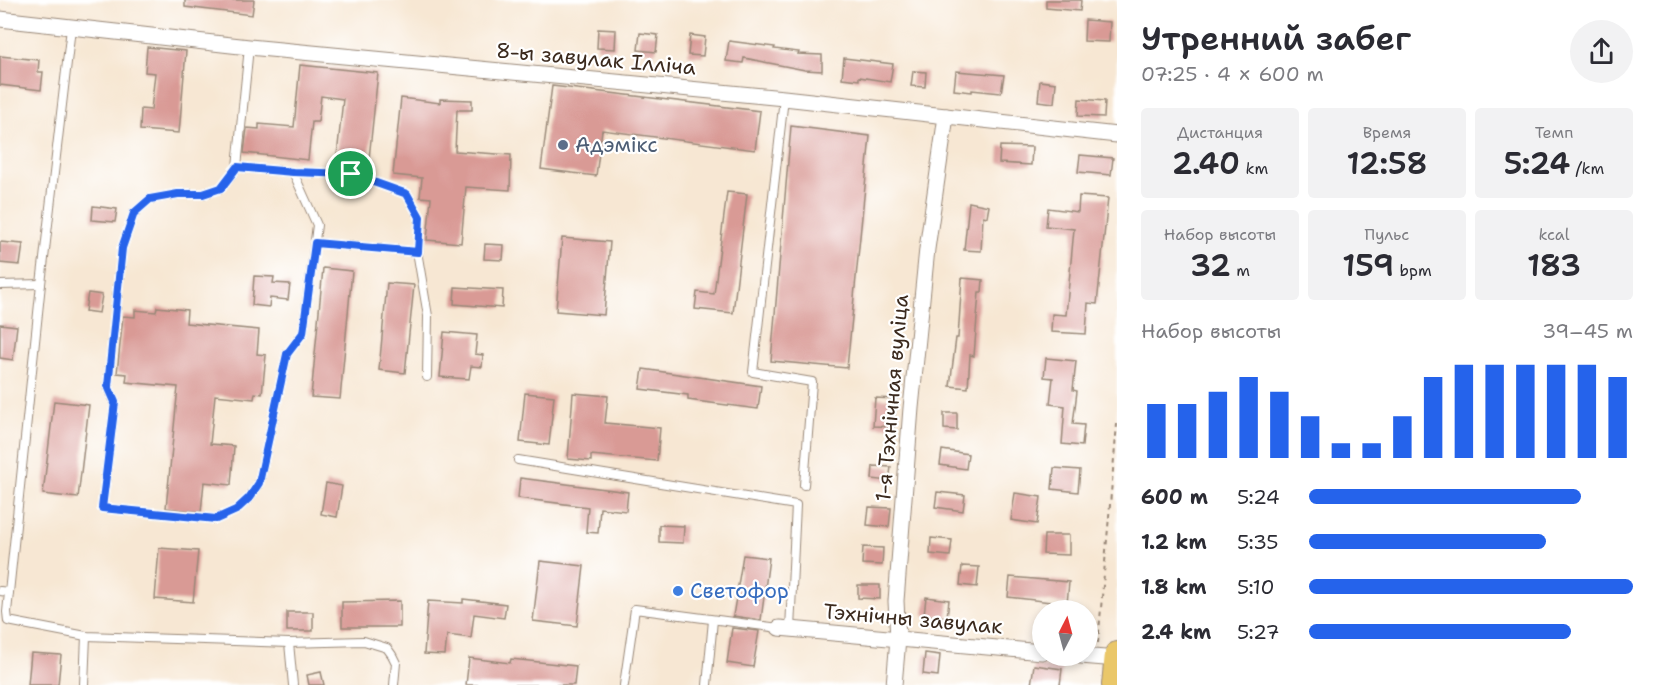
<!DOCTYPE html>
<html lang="ru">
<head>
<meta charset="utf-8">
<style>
  body { margin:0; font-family:"Shantell Sans",sans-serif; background:#f2f2f3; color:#2b2b33; height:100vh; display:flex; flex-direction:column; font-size:22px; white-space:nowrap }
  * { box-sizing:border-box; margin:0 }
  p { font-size:20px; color:#7c7c81 }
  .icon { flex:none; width:33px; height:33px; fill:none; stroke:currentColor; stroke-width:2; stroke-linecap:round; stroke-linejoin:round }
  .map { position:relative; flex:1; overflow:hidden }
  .details { display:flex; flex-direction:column; background:#fff; width:540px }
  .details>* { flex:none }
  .needle { width:39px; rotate:6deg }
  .tools { position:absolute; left:1032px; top:600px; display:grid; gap:12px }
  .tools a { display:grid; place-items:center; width:66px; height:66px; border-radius:50%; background:#fff; box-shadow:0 3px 9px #0003; font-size:30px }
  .pin { position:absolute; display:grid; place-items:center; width:51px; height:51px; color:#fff; margin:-26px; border:3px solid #fff; border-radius:50%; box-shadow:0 2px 6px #0007 }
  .round { display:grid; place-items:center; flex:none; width:63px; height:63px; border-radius:32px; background:#f2f2f3 }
  .overview { display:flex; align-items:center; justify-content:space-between; height:102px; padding:0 24px }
  h1 { font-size:33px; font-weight:600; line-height:45px }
  .metrics { display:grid; grid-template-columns:repeat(3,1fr); gap:9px; height:102px; padding:6px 24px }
  .metrics div { display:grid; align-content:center; border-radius:6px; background:#f2f2f3; text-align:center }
  .metrics b { font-size:30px; font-weight:600 }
  .metrics small { font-size:16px; font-weight:400 }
  .metrics p { font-size:16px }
  .chart { height:168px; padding:12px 24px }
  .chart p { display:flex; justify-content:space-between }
  .chart svg { width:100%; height:108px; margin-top:6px; stroke:#2563eb; stroke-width:6 }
  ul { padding:0 24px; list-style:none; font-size:20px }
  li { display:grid; grid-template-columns:96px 72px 1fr; align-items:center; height:45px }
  li i { height:15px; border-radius:8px; background:#2563eb }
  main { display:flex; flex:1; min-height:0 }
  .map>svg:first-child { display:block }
  .building { fill:#d99a95 }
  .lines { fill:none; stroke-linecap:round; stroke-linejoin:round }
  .lane-casing { stroke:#998878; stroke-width:10 }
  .street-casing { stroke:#998878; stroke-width:17 }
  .primary-casing { stroke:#998878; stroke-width:26 }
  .path { stroke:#998878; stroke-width:2; stroke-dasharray:4.5 4.5; stroke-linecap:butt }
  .lane { stroke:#fff; stroke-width:8 }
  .street { stroke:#fff; stroke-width:15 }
  .primary { stroke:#eac769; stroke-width:24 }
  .route-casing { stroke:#fff; stroke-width:12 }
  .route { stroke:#2563eb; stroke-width:8 }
  .service-dot { fill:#5c6f8a; stroke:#fff; stroke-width:2 }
  .shop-dot { fill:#3f7fe0; stroke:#fff; stroke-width:2 }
  .labels { text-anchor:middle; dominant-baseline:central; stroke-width:4.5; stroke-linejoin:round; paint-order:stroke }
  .street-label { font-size:21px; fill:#3b2a1e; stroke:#fff }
  .service-label { font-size:21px; fill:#4e5e75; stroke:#fff; text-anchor:start }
  .shop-label { font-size:21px; fill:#366cbe; stroke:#fff; text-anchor:start }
</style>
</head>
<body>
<main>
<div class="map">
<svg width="1117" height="685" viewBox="0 0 1117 685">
  <rect width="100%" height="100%" fill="#fff"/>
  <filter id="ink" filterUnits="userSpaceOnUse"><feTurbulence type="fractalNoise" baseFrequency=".0167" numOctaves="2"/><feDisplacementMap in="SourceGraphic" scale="12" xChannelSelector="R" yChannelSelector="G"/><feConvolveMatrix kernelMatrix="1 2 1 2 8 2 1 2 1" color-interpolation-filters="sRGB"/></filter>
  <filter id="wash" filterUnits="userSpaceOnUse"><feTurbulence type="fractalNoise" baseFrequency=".008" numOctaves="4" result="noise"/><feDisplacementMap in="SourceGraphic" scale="24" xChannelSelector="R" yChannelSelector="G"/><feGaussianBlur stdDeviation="1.35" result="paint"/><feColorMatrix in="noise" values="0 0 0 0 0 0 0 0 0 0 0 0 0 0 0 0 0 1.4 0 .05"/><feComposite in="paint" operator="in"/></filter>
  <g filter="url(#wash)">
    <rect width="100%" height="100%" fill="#f7e7d3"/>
    <g id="blocks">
      <g class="building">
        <path d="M185 0H254L252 15 185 7Z"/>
        <path d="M1046 0H1081L1080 11 1046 8Z"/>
        <path d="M1085 20 1110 22 1109 42 1084 41Z"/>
        <path d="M598 29 616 30 615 49 597 48Z"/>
        <path d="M640 33 658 35 656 52 638 50Z"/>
        <path d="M690 35 705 37 703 56 688 55Z"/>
        <path d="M729 41 775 47 774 49 799 52 798 54 822 55V71L805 70 744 58 743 63 726 61Z"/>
        <path d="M147 47 186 51 179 133 140 130 141 109 151 110 155 73 145 72Z"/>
        <path d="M0 56 39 60 38 72H43L41 90 0 85Z"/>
        <path d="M844 58 893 64 890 82 859 77V80L842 78Z"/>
        <path d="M300 65 378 73 368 168 336 165 343 99 321 96 318 122H312L308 160 244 153 247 128 259 129V124L294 127Z"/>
        <path d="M913 71 926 72 925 87 911 86Z"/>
        <path d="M956 71 1004 75 1001 93 972 90V92L954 90Z"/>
        <path d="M1040 81 1056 83 1054 103 1038 101Z"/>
        <path d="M552 86 760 111 755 150 602 130 596 176 541 169Z"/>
        <path d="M401 98 440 103V99L472 100V110H457L455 151 511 155 510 190 466 187 461 243 427 240 431 198 420 197 422 178 393 175Z"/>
        <path d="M1079 99 1105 101 1104 117 1078 116Z"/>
        <path d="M791 126 870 136 847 368 771 361Z"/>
        <path d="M1000 146 1032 147 1031 165 999 163Z"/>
        <path d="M1080 155 1113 158 1111 175 1078 172Z"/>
        <path d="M727 192 747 194 733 313 695 309 697 292 714 294Z"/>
        <path d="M1079 196 1108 198 1097 304 1088 303 1086 334 1051 332 1052 314 1066 315 1074 229 1046 226 1048 208 1078 212Z"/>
        <path d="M969 202 989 206 987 217 983 216 981 251 964 250Z"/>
        <path d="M93 206 117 209 115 222 92 220Z"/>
        <path d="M562 238 610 242 604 315 556 311Z"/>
        <path d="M0 242 23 244 20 265 0 263Z"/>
        <path d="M485 244 504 245 503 260 484 259Z"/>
        <path d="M323 268 352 271 340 399 311 397Z"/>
        <path d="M254 276 274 277 273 283 290 284 288 300 270 298 269 307 252 305Z"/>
        <path d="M962 278 983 280 982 292H979L974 356 970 355 968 388 950 386 956 338H958Z"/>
        <path d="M387 283 414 285 405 373 379 370Z"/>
        <path d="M455 287 503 290 502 308 454 304Z"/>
        <path d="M88 293 102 295 99 313 85 311Z"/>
        <path d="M157 307 187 310 186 323 259 330 257 354 266 355 262 394 255 393 254 399 215 395 210 444 234 446 231 485 204 482 201 512 166 508 178 387 126 382 127 374 117 373 123 316 135 317V310L156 312Z"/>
        <path d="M0 324 17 326 13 360 0 358Z"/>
        <path d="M444 332 477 335 475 354 483 355 482 367 471 366 469 379 440 377Z"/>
        <path d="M1046 358 1076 361 1073 390 1077 391 1073 424 1084 425 1082 446 1062 444 1065 406 1050 404 1053 378 1044 377Z"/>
        <path d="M643 369 761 386 758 409 688 400V395L640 389Z"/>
        <path d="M525 393 554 396 549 445 520 442Z"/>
        <path d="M573 393 608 396 605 423 660 428 657 461 591 455V461L568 459Z"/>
        <path d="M875 398 896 399 894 427 873 426Z"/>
        <path d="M54 401 89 405 78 498 43 494Z"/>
        <path d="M944 413H957V430L944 429Z"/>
        <path d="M942 450 968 454 966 469 940 465Z"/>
        <path d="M873 466 891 467 889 481 872 479Z"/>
        <path d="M1054 468 1080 470 1078 492 1052 489Z"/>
        <path d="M520 478 628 492 626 511 600 508 598 533 586 532 588 507 518 498Z"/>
        <path d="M326 483 342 486 337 517 321 514Z"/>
        <path d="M937 492 965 495 963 511 935 507Z"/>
        <path d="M1015 493 1041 497 1037 524 1011 520Z"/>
        <path d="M869 507 891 508 889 527 867 525Z"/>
        <path d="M659 525 684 526 683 543 659 542Z"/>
        <path d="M1044 535H1069V555L1043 554Z"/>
        <path d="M931 538 952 540 950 556 930 554Z"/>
        <path d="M863 547 883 548 882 565 862 564Z"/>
        <path d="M159 548 198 551 193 602 155 599Z"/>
        <path d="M743 555 769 558 761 620 733 616Z"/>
        <path d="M540 561 584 566 577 626 533 621Z"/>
        <path d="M962 566 979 567 977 587 960 585Z"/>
        <path d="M1010 577 1069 582 1067 604 1008 597Z"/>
        <path d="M858 585H880V599L858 598Z"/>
        <path d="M926 597 949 600 947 617 924 615Z"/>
        <path d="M463 599 506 604 504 618 474 614 471 638 447 635 445 655 424 654 428 601 463 603Z"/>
        <path d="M400 601V627H342V602Z"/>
        <rect x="287" y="612" width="26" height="19"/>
        <path d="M732 628 759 631 753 667 727 663Z"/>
        <path d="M31 653 61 655 58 685H28Z"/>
        <path d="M925 653 940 655 938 676 923 674Z"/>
        <path d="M469 658 510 663 511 659 576 666 574 685H466Z"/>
        <path d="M1034 665 1062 669 1060 685H1031Z"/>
        <path d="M321 672 324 685H309L307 675Z"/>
      </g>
    </g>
  </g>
  <g filter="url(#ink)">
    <use href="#blocks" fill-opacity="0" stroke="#998878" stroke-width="1.5"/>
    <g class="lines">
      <defs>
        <g id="lane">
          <path d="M71 28 41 284 7 612 8 621 86 636 289 643 364 641 387 648 392 655 396 663 394 685"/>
          <path d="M249 47 237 167 221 188 203 194H179L150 199 134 213 122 248 108 386 115 402 102 508 216 519 236 510 249 498 259 483 287 354 303 333 317 225 293 172"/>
          <path d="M784 98 753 372 812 382 804 485"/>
          <path d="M237 167 293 172 351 174 407 194 420 217 418 257 428 316 427 377"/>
          <path d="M315 243 418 252"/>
          <path d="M0 285 41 284"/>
          <path d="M518 460 796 505 790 629"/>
          <path d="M0 591 9 592"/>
          <path d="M289 643 293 685"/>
          <path d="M84 685 86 636"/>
          <path d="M624 685 635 609 779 628"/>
          <path d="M707 685 713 620"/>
        </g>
        <g id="street">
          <path d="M0 19 249 47 784 98 1117 135"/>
          <path d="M779 628 1042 652"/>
          <path d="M1081 656 1117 659"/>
          <path d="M894 685 898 639 896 601 911 408 927 249 946 116"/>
        </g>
        <path id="primary" d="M1114 685 1117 654"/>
      </defs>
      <use href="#lane" class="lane-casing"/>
      <use href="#street" class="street-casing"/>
      <use href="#primary" class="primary-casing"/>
      <path class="path" d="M1098 643 1117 424"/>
      <use href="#lane" class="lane"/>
      <use href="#street" class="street"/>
      <use href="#primary" class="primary"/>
    </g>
  </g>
  <g class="lines" filter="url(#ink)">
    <defs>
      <path id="route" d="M237 167 293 172 351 174 407 194 420 217 418 252 315 243 303 333 287 354 259 483 249 498 236 510 216 519 102 508 115 402 108 386 122 248 134 213 150 199 178 194H203L221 188Z"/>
    </defs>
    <use href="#route" class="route-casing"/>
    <use href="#route" class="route"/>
  </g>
  <circle class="service-dot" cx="563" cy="145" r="6"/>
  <circle class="shop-dot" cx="678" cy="591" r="6"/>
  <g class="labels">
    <g class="street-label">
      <text transform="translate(596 59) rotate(5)">8-ы завулак Ілліча</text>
      <text transform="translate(892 398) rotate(-85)">1-я Тэхнічная вуліца</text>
      <text transform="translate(913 619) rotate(5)">Тэхнічны завулак</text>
    </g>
    <g class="service-label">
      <text x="575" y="145">Адэмікс</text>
    </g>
    <g class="shop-label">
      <text x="690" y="591">Светофор</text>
    </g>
  </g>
</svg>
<div class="tools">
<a><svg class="needle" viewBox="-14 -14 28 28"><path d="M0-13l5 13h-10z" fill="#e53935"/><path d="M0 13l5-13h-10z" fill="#7c7c81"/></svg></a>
</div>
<div class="pin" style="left:351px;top:174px;background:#1e9e55"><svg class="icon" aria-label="arrive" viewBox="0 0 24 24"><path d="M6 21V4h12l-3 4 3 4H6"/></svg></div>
</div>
<section class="details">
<div class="overview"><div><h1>Утренний забег</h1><p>07:25 · 4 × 600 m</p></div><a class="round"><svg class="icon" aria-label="share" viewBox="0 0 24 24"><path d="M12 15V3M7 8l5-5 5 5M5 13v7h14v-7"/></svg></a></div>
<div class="metrics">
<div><p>Дистанция</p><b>2.40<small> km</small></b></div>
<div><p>Время</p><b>12:58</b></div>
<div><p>Темп</p><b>5:24<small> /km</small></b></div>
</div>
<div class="metrics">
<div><p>Набор высоты</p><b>32<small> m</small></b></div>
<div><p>Пульс</p><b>159<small> bpm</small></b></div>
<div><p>kcal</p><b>183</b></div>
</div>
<div class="chart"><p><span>Набор высоты</span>39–45 m</p>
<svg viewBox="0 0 160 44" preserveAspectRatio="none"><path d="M5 44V22M15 44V22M25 44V17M35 44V11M45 44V17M55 44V27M65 44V38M75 44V38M85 44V27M95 44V11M105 44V6M115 44V6M125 44V6M135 44V6M145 44V6M155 44V11"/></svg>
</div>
<ul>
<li><b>600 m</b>5:24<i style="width:84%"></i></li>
<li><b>1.2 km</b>5:35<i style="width:73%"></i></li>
<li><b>1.8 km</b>5:10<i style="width:100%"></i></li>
<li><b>2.4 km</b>5:27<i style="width:81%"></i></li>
</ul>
</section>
</main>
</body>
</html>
